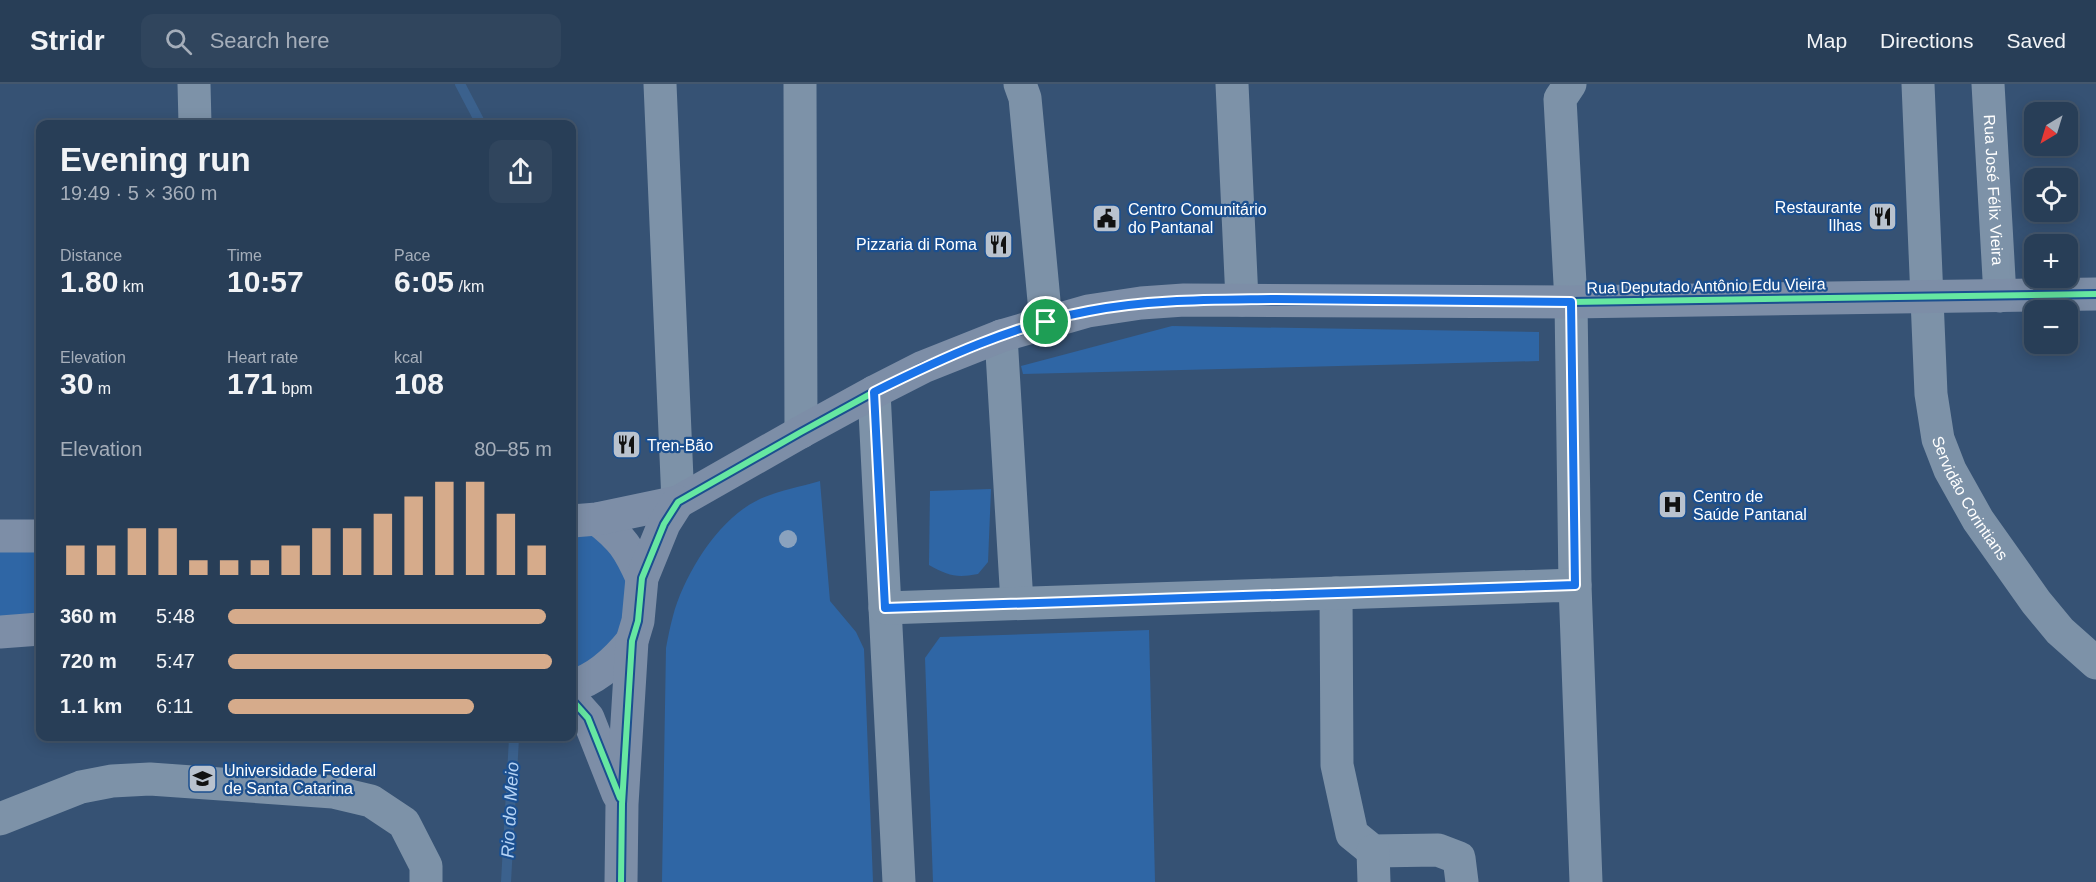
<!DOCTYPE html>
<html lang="en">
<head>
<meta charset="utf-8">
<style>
  body { margin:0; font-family:Helvetica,sans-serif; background:#30455d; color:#f1f3f6; height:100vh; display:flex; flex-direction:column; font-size:22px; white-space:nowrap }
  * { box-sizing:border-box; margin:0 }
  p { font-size:20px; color:#a5aeba }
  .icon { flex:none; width:33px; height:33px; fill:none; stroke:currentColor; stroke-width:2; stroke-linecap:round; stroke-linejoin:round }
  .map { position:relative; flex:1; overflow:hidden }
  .details { position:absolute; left:36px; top:36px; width:540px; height:621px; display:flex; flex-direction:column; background:#283e57; border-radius:12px; box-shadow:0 3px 15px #0003,0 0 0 2px #44576d }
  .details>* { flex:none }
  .needle { width:39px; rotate:218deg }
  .controls { position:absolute; left:2024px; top:18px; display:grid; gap:12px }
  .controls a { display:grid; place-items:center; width:54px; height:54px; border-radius:12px; background:#283e57; box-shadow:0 3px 15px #0003,0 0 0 2px #44576d; font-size:30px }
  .pin { position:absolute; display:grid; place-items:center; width:51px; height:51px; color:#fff; margin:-26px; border:3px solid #fff; border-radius:50%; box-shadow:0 2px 6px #0007 }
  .round { display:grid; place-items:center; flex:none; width:63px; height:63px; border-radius:12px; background:#30455d }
  .overview { display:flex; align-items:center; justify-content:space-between; height:102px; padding:0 24px }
  h1 { font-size:33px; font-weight:600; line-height:45px }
  .metrics { display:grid; grid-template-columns:repeat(3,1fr); gap:9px; height:102px; padding:6px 24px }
  .metrics div { display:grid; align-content:center }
  .metrics b { font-size:30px; font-weight:600 }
  .metrics small { font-size:16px; font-weight:400 }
  .metrics p { font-size:16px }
  .chart { height:168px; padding:12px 24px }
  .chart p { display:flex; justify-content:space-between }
  .chart svg { width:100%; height:108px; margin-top:6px; stroke:#d6ab8b; stroke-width:6 }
  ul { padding:0 24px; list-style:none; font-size:20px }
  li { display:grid; grid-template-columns:96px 72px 1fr; align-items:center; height:45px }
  li i { height:15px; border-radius:8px; background:#d6ab8b }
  header { display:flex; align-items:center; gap:36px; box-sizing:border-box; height:84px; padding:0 30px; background:#283e57; border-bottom:2px solid #44576d }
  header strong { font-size:28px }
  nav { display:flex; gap:33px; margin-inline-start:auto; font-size:21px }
  .search { width:420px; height:54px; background:#30455d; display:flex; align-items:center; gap:15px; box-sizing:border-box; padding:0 21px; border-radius:12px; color:#a5aeba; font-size:22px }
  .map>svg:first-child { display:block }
  .green { fill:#2f66a5 }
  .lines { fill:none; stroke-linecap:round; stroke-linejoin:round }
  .stream { stroke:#3b618d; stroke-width:10 }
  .minor { stroke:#7d92a8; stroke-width:33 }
  .major { stroke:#7d8ea7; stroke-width:33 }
  .cycleway-casing { stroke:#1b4f8f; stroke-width:10 }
  .cycleway { stroke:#66e7a1; stroke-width:6 }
  .tree { fill:#8aa2be }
  .route-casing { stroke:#fff; stroke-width:12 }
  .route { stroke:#1a73e8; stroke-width:8 }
  .labels { text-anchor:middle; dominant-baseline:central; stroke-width:4.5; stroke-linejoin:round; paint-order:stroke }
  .street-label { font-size:16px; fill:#fff; stroke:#1b4f8f }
  .poi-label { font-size:16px; fill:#fff; stroke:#1b4f8f; text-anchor:start }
  .water-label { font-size:18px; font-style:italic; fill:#b5d3f5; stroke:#1b4f8f }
</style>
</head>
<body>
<header>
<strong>Stridr</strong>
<div class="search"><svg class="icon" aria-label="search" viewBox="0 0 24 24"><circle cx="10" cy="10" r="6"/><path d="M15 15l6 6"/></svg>Search here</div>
<nav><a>Map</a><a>Directions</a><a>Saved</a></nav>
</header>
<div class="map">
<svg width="2096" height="798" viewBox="0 0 2096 798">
  <rect width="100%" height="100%" fill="#365274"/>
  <g class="green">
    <path d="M1172 242 1539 248V277L1023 290 1021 282Z"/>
    <path d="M820 397 830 517 856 548 864 565 873 798H662L666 564C668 553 670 543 673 532 684 491 718 435 758 416 776 407 800 403 820 397Z"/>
    <path d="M991 405 988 478 978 490C956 494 949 492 929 481L930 407Z"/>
    <path d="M587 442 631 485 627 553 572 592V444Z"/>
    <path d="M40 460V533L0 536V462Z"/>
    <path d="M1149 546 1155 798H933L925 574 940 553Z"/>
  </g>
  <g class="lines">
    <g class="stream">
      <path d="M460 0 481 40"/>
      <path d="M506 798 514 654"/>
    </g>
    <g class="minor">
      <path d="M194 0 195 40"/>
      <path d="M660 0 678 418"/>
      <path d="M800 0 801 348"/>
      <path d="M1020 0 1025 14 1046 238"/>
      <path d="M1232 0 1242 216"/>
      <path d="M1570 0 1560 15 1571 218 1575 501"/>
      <path id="s1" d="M1918 0 1931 310 1938 355 1950 386 1978 436 2036 518 2060 547 2096 579"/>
      <path id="s2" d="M1988 0 2000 212"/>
      <path d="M1001 252 1017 519"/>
      <path d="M874 308 899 798"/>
      <path d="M1336 509 1337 681 1352 750 1373 767 1438 766 1459 774 1462 798"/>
      <path d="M885 524 1575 501 1586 798"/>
      <path d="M0 735 81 703 112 697 150 695 333 708 371 717 404 739 426 782V798"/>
      <path d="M1373 767 1374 798"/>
    </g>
    <g class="major">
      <path d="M597 435C622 454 629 465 642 494"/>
      <path d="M572 437 597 435 678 418 801 348 874 308 923 283 1001 252 1088 227 1141 219 1184 216 1571 218 2096 210"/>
      <path d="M0 452H40"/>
      <path d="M0 548 40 545"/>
      <path d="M572 602C597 595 616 577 632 557"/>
      <path d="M572 616 588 634 618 710"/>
      <path d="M621 798 622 720 632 557 638 537 642 494 664 440 678 418"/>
    </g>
    <defs>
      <g id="cycleway">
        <path d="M572 616 588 634 620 714"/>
        <path d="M621 798 622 720 632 557 638 537 642 494 664 440 678 418 801 348 874 308 923 283 1001 252 1088 227 1141 219 1184 216 1571 218 2096 210"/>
      </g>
    </defs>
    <use href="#cycleway" class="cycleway-casing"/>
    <use href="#cycleway" class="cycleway"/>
  </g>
  <circle class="tree" cx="788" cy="455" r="9"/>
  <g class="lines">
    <defs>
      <path id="route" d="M1276 215 1571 218 1575 501 885 524 874 308C942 274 1014 241 1089 227 1151 215 1213 216 1276 215Z"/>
    </defs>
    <use href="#route" class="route-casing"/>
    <use href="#route" class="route"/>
  </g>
  <defs>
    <symbol id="restaurant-square" viewBox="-11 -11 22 22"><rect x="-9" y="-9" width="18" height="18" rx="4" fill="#b9c2ce" stroke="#1b4f8f"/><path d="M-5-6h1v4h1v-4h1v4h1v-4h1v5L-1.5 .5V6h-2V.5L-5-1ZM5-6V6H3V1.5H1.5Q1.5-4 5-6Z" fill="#111"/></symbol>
    <symbol id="civic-square" viewBox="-11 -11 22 22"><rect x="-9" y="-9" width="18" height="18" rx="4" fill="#b9c2ce" stroke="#1b4f8f"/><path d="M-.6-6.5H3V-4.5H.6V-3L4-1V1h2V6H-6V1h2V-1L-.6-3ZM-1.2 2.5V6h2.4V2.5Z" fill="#111"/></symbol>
    <symbol id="hospital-square" viewBox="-11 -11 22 22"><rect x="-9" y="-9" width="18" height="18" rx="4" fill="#b9c2ce" stroke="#1b4f8f"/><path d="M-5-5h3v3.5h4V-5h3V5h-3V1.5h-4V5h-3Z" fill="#111"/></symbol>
    <symbol id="university-square" viewBox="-11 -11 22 22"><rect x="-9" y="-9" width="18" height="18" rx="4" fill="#b9c2ce" stroke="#1b4f8f"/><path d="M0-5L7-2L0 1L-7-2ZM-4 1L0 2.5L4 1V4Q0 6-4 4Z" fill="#111"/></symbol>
  </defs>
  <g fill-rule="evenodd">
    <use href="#restaurant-square" x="1866" y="116" width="33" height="33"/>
    <use href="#civic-square" x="1090" y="118" width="33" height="33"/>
    <use href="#restaurant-square" x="982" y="144" width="33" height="33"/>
    <use href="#restaurant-square" x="610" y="344" width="33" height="33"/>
    <use href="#hospital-square" x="1656" y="404" width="33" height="33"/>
    <use href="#university-square" x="186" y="678" width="33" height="33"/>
  </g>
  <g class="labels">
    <g class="street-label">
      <text stroke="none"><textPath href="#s2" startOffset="106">Rua José Félix Vieira</textPath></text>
      <text transform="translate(1706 202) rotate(-1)">Rua Deputado Antônio Edu Vieira</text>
      <text stroke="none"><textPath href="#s1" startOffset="423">Servidão Corintians</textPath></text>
    </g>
    <g class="poi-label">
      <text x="1862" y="123" text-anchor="end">Restaurante<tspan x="1862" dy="18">Ilhas</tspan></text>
      <text x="1128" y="125">Centro Comunitário<tspan x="1128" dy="18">do Pantanal</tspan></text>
      <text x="977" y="160" text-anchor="end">Pizzaria di Roma</text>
      <text x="647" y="361">Tren-Bão</text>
      <text x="1693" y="412">Centro de<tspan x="1693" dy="18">Saúde Pantanal</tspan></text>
      <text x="224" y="686">Universidade Federal<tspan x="224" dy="18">de Santa Catarina</tspan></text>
    </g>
    <g class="water-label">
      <text transform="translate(510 726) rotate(-87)">Rio do Meio</text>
    </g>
  </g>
</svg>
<div class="controls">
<a><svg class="needle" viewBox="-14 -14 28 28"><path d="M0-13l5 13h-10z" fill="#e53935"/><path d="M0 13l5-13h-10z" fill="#a5aeba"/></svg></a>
<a><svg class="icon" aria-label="locate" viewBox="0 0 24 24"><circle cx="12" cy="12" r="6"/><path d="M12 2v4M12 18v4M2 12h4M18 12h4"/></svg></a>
<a>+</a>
<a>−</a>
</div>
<div class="pin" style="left:1046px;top:238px;background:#1e9e55"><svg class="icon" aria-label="arrive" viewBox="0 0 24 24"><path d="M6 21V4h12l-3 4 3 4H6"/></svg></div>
<section class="details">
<div class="overview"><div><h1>Evening run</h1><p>19:49 · 5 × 360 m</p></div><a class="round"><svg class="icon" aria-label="share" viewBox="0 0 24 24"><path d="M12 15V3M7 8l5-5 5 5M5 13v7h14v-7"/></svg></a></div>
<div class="metrics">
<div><p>Distance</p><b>1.80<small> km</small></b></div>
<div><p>Time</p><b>10:57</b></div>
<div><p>Pace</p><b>6:05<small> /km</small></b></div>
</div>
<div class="metrics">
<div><p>Elevation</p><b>30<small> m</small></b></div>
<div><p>Heart rate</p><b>171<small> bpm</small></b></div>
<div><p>kcal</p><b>108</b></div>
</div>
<div class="chart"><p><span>Elevation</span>80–85 m</p>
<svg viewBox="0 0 160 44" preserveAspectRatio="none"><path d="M5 44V32M15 44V32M25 44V25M35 44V25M45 44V38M55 44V38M65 44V38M75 44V32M85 44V25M95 44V25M105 44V19M115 44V12M125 44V6M135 44V6M145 44V19M155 44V32"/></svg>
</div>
<ul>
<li><b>360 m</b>5:48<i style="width:98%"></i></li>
<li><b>720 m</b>5:47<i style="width:100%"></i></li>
<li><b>1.1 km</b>6:11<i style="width:76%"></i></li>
</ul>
</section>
</div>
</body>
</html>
